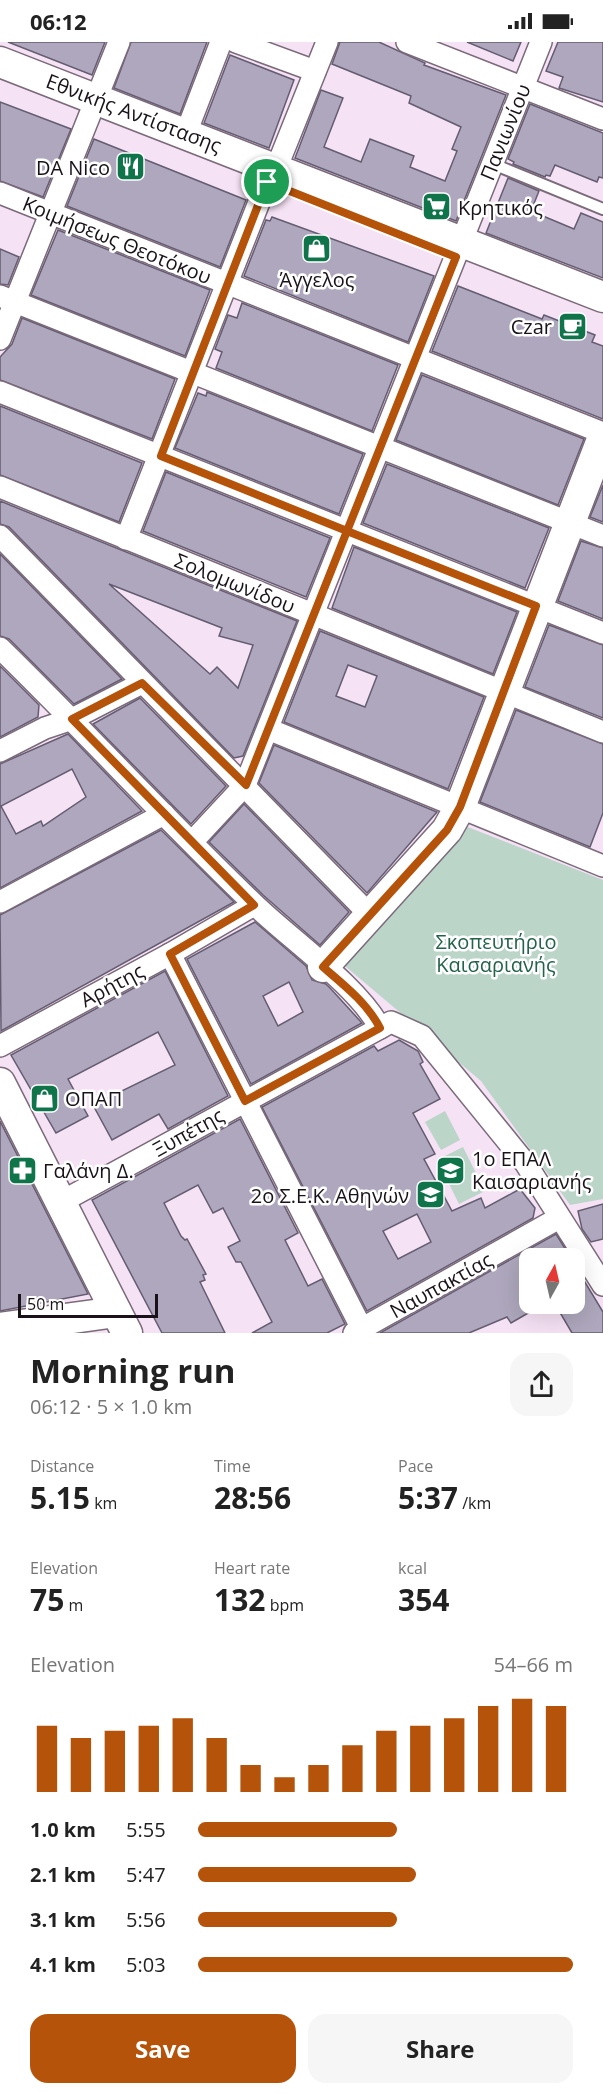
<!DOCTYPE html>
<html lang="en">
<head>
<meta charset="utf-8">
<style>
  body { margin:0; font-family:"Open Sans",sans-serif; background:#f6f6f6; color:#222; height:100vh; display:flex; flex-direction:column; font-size:22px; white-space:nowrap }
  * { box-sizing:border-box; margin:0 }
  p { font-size:20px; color:#767676 }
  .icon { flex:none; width:33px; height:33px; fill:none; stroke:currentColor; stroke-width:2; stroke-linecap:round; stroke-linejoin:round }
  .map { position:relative; height:1291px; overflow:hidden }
  .panel { display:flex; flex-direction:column; background:#fff; flex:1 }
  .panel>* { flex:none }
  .needle { width:39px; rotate:8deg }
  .fabs { position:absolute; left:519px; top:1206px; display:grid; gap:12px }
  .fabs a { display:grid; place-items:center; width:66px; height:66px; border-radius:12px; background:#fff; box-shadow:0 6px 24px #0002; font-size:30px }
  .scale { position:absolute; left:18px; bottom:15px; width:140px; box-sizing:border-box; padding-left:6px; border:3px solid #191319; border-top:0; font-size:16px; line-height:21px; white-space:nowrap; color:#191319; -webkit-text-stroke:4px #fff; paint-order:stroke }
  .pin { position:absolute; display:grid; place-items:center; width:51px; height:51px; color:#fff; margin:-26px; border:3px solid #fff; border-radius:50%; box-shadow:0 2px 6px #0007 }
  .round { display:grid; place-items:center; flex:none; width:63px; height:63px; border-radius:18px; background:#f6f6f6 }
  .headline { display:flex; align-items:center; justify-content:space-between; height:102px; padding:0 30px }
  h1 { font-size:33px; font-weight:700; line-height:45px }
  .stats { display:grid; grid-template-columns:repeat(3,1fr); gap:9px; height:102px; padding:6px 30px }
  .stats div { display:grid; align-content:center }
  .stats b { font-size:30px; font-weight:700 }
  .stats small { font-size:16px; font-weight:400 }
  .stats p { font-size:16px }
  .chart { height:168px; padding:12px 30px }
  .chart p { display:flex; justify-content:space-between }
  .chart svg { width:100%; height:108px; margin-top:6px; stroke:#b45309; stroke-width:6 }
  .action { display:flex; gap:12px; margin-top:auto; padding:12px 30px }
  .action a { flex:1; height:69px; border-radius:18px; background:#b45309; color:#fff; font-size:24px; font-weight:700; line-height:69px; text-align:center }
  .action a+a { background:#f6f6f6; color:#222 }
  ul { padding:0 30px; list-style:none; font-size:20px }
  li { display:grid; grid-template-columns:96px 72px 1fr; align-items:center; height:45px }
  li i { height:15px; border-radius:8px; background:#b45309 }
  .status { display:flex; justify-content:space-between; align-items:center; height:42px; padding:0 30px; background:#fff; direction:ltr }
  .status svg { height:16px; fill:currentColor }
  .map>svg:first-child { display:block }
  .green { fill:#bcd5c9 }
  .building { fill:#aea7bd; stroke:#645d71; stroke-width:1.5; fill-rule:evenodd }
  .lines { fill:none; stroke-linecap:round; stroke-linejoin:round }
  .lane-casing { stroke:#7b6a7a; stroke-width:14 }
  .street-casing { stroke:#7b6a7a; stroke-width:24 }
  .secondary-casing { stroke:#7b6a7a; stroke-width:33 }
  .lane { stroke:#fff; stroke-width:10 }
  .street { stroke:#fff; stroke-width:21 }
  .secondary { stroke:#fff; stroke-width:30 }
  .route-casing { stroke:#fff; stroke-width:12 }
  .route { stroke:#b45309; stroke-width:8 }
  .labels { text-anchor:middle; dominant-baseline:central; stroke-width:5; stroke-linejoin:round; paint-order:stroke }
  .street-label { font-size:20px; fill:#191319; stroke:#fff }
  .poi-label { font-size:20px; fill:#191319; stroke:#fff; text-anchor:start }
  .park-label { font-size:20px; fill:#23634a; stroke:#fff }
</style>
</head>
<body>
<div class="status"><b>06:12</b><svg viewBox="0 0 49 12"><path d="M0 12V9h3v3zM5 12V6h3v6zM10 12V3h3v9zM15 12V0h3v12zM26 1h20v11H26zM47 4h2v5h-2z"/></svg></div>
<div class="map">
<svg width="603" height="1291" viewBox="0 0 603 1291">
  <rect width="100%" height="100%" fill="#f6e2f5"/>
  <g class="green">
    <path d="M465 784 603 838V1157L570 1163 481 1039 339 919Z"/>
    <path d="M445 1069 460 1098 441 1108 425 1080Z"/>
    <path d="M463 1105 485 1149 459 1162 437 1118Z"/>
  </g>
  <g class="building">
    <path d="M8 0H105L92 33Z"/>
    <path d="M131 0H207L180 72 114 46Z"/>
    <path d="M340 0H379L425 21 424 23 506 53 456 179 295 116 321 48 343 56 324 105 361 120 370 97 414 114 410 125 445 139 457 109 452 107 461 85 409 61 411 54 332 22Z"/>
    <path d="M467 0H521L513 19Z"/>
    <path d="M558 0H603V60L559 46 563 35 546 29Z"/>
    <path d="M230 13 294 38 269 106 204 81Z"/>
    <path d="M0 60 71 87 43 155 0 139Z"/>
    <path d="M530 62 603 91V136L599 135 597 140 555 123 550 134 546 133 545 135 513 122 514 120 508 117Z"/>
    <path d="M94 97 246 158 220 225 67 164Z"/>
    <path d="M508 136 539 149 531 169 574 187 581 171 603 180V236L486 191Z"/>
    <path d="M272 175 434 234 408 300 244 234 266 178 270 179Z"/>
    <path d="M58 188 210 248 185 314 31 253Z"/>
    <path d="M0 207 19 215 8 243 0 242Z"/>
    <path d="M458 244 542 277 544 273 595 293 592 300 603 304V377L432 309Z"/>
    <path d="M242 261 398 323 372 389 216 326 222 310 215 307 228 273 237 276Z"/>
    <path d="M22 276 175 337 152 397 0 338V315L12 302Z"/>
    <path d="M422 333 584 397 558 463 396 398Z"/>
    <path d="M207 350 363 412 339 472 175 406 198 351 206 354Z"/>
    <path d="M0 364 142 421 119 480 0 433Z"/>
    <path d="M387 422 549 486 525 546 363 481Z"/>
    <path d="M166 430 330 496 306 555 143 489Z"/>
    <path d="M603 443V480L590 475Z"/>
    <path d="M0 459 297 579 243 714 234 716 9 485 0 482ZM109 542 222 586 219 594 253 603 238 646 217 625 210 632Z"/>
    <path d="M581 499 603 506V577L558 559Z"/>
    <path d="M354 505 517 570 493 632 332 566Z"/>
    <path d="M0 512 122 637 74 662 9 597 0 594Z"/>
    <path d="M549 583 603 603V676L525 645Z"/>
    <path d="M320 589 484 655 448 747 284 680ZM348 623 377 634 365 665 336 654Z"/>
    <path d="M0 624 39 663 38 675 0 695Z"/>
    <path d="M140 656 226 744 191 782 93 682Z"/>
    <path d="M516 668 603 702V771L590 805 480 760Z"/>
    <path d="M68 692 142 769 0 846V722ZM72 727 86 755 43 784 41 779 16 792 1 764Z"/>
    <path d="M274 703 437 770 367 851 259 741Z"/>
    <path d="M244 762 349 870 320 903 263 853 209 800Z"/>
    <path d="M161 788 234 860 1 989 0 873Z"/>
    <path d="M255 880 306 924 312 938 326 942 331 947 362 981 251 1042 187 917ZM289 940 303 970 278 984 263 954Z"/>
    <path d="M165 929 228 1054 168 1087 159 1072 112 1098 93 1063 175 1023 158 990 68 1037 88 1074 56 1091 11 1013Z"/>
    <path d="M399 998 418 1009 423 1020 420 1022 440 1057 413 1071 435 1112 424 1117 452 1169 481 1156 485 1166 520 1147 535 1166 533 1176 367 1269 262 1065 374 1004 378 1009ZM417 1172 431 1200 398 1217 383 1189Z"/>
    <path d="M240 1077 298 1191 285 1198 308 1244 322 1237 345 1282 327 1291H252L272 1280 241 1220H236L228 1205 240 1199 223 1166 213 1171 198 1143 164 1161 181 1194 185 1198 187 1197 206 1232 203 1233 205 1238 200 1240 225 1291H162L92 1158Z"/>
    <path d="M0 1079 88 1252 0 1269Z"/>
    <path d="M603 1162V1197L591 1200 582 1187 578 1169Z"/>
    <path d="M556 1192 571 1216H530V1270L511 1281 507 1275 469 1291H380Z"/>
    <path d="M574 1222 603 1270V1291H572L555 1262H574Z"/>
  </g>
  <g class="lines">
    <defs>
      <path id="lane" d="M493 122 603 167"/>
      <g id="street">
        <path d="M236 0 315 29"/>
        <path d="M407 0 603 77"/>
        <path d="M186 91 221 0"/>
        <path d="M276 127 327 0"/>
        <path d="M0 151 603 391"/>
        <path d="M0 254 603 494"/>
        <path d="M0 297 119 0"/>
        <path d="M0 350 603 591"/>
        <path d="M0 445 603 690"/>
        <path d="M0 494 370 873"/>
        <path d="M126 497 267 140"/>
        <path d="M0 606C86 690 167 779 254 862 290 897 358 944 380 986"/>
        <path d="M268 687 603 824"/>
        <path d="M0 709 45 686 72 677 142 641"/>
        <path d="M192 800 245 743 541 0"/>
        <path d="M0 860 164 772"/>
        <path d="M170 912 364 1291"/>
        <path d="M0 1004 170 912 254 863"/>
        <path d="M61 1160 391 980 422 994 526 1122 603 1243"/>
        <path d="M354 1291 559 1176"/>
      </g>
      <g id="secondary">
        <path d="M0 20 603 255"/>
        <path d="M323 925 447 788 460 765 603 395"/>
        <path d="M0 1041 127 1291"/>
        <path d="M0 1286 116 1270"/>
      </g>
    </defs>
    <use href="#lane" class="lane-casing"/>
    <use href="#street" class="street-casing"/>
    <use href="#secondary" class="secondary-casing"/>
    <use href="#lane" class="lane"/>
    <use href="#street" class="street"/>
    <use href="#secondary" class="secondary"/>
  </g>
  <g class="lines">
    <defs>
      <path id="route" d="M267 140 161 414 347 489 246 743 142 641 72 677 254 863 170 912 245 1059 380 986C367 961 344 943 323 925L447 788 460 765 536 564 347 489 456 215 267 140"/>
    </defs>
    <use href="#route" class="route-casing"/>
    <use href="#route" class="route"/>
  </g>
  <defs>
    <symbol id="restaurant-square" viewBox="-11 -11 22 22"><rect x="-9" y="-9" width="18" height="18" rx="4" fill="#10744b" stroke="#fff"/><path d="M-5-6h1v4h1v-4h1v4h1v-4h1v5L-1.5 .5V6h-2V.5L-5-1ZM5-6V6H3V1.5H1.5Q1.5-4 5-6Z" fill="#fff"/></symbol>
    <symbol id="supermarket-square" viewBox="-11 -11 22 22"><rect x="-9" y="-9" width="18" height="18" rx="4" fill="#10744b" stroke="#fff"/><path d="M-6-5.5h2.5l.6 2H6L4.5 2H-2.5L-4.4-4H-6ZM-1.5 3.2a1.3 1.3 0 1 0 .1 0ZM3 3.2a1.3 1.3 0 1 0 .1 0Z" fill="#fff"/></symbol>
    <symbol id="shop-square" viewBox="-11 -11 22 22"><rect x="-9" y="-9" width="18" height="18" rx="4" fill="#10744b" stroke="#fff"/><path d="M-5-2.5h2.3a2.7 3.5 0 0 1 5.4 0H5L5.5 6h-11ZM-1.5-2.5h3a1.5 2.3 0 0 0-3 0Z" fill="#fff"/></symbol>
    <symbol id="cafe-square" viewBox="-11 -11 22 22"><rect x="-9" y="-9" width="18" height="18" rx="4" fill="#10744b" stroke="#fff"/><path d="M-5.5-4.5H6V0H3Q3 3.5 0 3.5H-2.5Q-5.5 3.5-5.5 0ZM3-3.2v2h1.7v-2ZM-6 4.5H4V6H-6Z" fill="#fff"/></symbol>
    <symbol id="pharmacy-square" viewBox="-11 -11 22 22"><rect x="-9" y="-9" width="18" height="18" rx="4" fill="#10744b" stroke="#fff"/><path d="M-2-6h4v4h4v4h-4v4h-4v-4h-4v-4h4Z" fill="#fff"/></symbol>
    <symbol id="school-square" viewBox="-11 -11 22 22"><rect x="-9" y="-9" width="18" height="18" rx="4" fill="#10744b" stroke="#fff"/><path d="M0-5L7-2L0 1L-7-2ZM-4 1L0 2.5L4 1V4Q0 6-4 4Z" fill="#fff"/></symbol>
  </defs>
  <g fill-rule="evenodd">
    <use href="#restaurant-square" x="114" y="108" width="33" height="33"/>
    <use href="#supermarket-square" x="420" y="148" width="33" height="33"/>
    <use href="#shop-square" x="300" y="190" width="33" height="33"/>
    <use href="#cafe-square" x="556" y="268" width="33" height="33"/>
    <use href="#shop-square" x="28" y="1040" width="33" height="33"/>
    <use href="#pharmacy-square" x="6" y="1112" width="33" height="33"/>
    <use href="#school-square" x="434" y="1112" width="33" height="33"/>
    <use href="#school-square" x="414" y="1136" width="33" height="33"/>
  </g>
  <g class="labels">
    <g class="street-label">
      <text transform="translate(134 71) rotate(21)">Εθνικής Αντίστασης</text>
      <text transform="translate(505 90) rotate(-68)">Πανιωνίου</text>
      <text transform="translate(117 198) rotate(22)">Κοιμήσεως Θεοτόκου</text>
      <text transform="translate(235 541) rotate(22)">Σολομωνίδου</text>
      <text transform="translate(112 943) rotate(-28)">Αρήτης</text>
      <text transform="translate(188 1090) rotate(-29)">Ξυπέτης</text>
      <text transform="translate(441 1243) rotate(-29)">Ναυπακτίας</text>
    </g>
    <g class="poi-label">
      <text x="110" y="125" text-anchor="end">DA Nico</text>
      <text x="458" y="165">Κρητικός</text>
      <text x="317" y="237" text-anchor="middle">Άγγελος</text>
      <text x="552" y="284" text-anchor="end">Czar</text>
      <text x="65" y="1056">ΟΠΑΠ</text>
      <text x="472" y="1116">1ο ΕΠΑΛ<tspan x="472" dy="23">Καισαριανής</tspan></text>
      <text x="43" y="1128">Γαλάνη Δ.</text>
      <text x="409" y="1153" text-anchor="end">2ο Σ.Ε.Κ. Αθηνών</text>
    </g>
    <g class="park-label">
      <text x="496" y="899">Σκοπευτήριο<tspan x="496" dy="23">Καισαριανής</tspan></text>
    </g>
  </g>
</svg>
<div class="fabs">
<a><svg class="needle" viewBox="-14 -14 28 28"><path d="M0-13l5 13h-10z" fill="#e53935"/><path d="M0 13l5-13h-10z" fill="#767676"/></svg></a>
</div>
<div class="scale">50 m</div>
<div class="pin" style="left:267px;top:140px;background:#1e9e55"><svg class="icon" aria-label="arrive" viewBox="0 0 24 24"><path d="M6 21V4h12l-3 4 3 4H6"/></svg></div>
</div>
<section class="panel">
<div class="headline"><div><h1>Morning run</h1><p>06:12 · 5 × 1.0 km</p></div><a class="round"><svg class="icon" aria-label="share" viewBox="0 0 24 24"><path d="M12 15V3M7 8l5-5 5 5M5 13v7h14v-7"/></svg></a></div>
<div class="stats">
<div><p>Distance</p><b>5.15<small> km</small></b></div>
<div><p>Time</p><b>28:56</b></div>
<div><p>Pace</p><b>5:37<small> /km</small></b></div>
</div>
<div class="stats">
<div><p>Elevation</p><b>75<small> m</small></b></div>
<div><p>Heart rate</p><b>132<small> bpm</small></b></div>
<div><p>kcal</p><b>354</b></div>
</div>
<div class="chart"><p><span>Elevation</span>54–66 m</p>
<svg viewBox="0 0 160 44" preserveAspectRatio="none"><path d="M5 44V17M15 44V22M25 44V19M35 44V17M45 44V14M55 44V22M65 44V33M75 44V38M85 44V33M95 44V25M105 44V19M115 44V17M125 44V14M135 44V9M145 44V6M155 44V9"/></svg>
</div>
<ul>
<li><b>1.0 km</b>5:55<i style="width:53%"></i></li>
<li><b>2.1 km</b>5:47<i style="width:58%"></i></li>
<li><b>3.1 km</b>5:56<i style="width:53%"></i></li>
<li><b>4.1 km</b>5:03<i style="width:100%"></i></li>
</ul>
<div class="action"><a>Save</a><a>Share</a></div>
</section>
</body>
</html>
